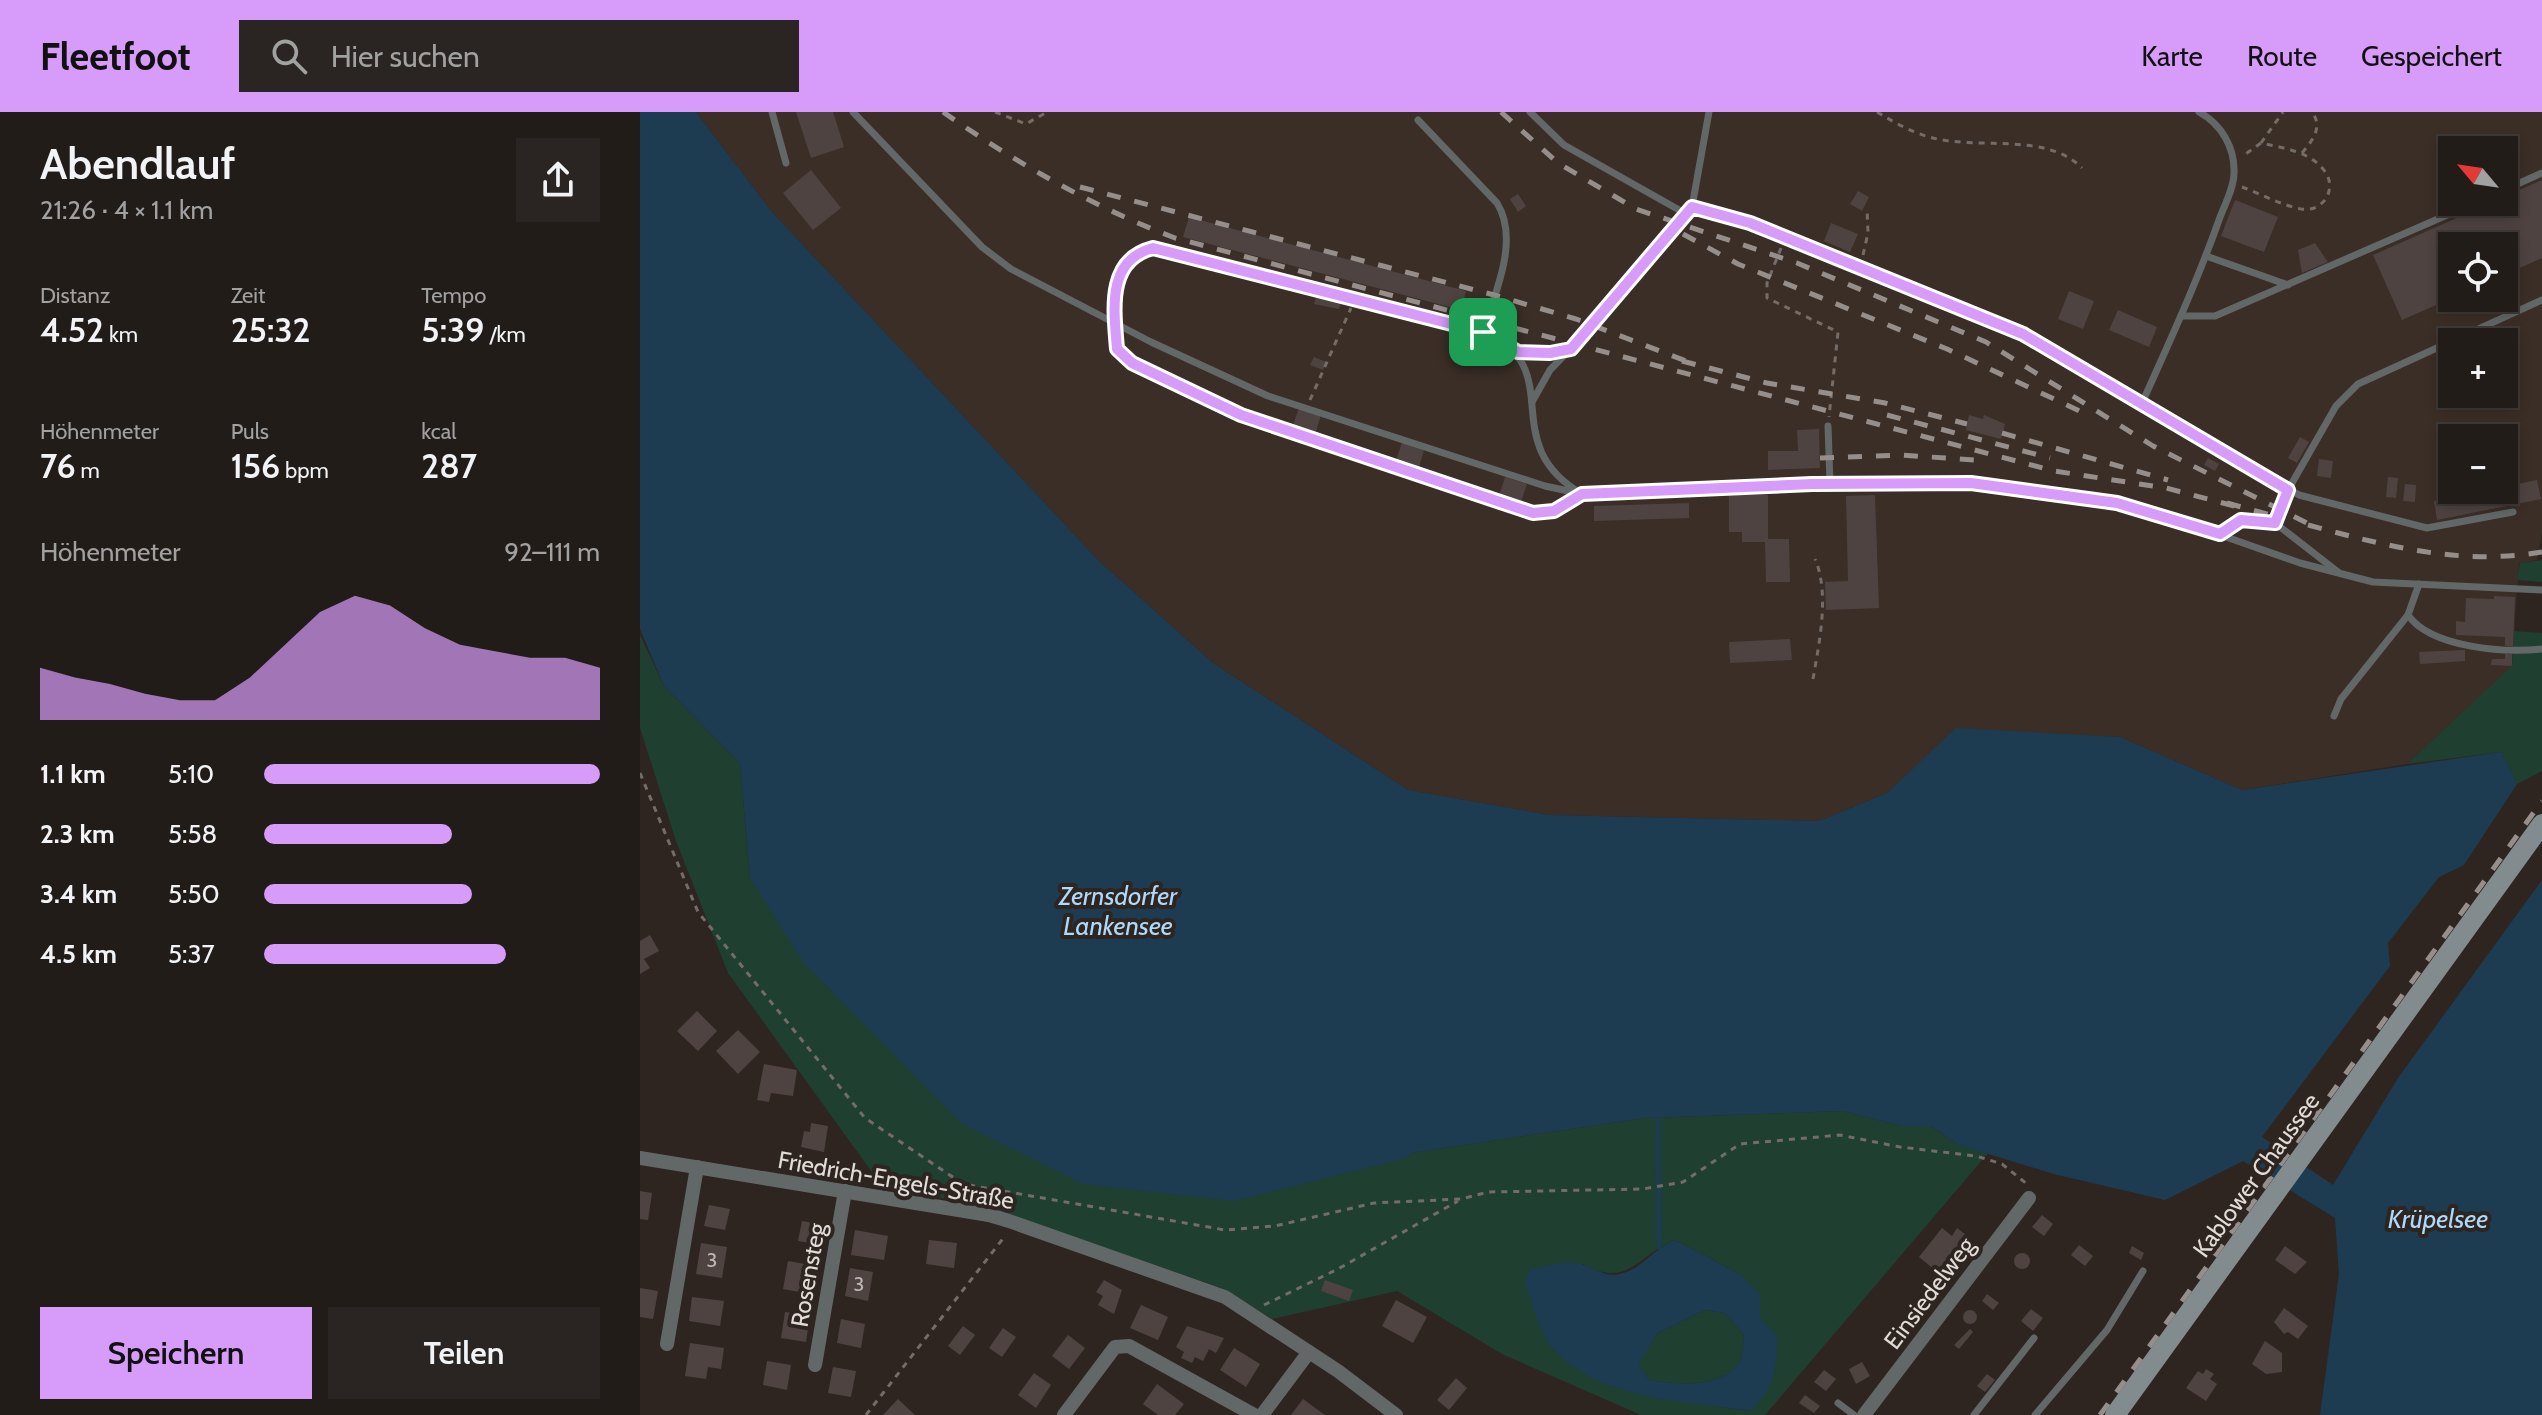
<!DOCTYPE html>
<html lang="de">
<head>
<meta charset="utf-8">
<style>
  body { margin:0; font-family:Cabin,sans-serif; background:#2a2522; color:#f1f3f6; height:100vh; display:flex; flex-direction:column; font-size:30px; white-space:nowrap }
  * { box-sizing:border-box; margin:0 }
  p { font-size:26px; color:#a2a1a2 }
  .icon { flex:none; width:44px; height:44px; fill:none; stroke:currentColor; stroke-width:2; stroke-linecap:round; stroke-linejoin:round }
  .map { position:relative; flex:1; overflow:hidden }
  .sheet { display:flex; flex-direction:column; background:#221c19; width:640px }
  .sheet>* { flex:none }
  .needle { width:52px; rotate:299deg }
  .controls { position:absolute; left:1798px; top:24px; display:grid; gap:16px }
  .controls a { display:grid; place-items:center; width:80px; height:80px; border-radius:0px; background:#221c19; box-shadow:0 4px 12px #0003,0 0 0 2px #3f3a38; font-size:40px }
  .pin { position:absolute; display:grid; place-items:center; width:68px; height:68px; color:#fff; margin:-34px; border-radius:16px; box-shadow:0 4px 12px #0006 }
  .round { display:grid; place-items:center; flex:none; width:84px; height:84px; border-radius:0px; background:#2a2522 }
  .overview { display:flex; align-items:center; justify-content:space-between; height:136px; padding:0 40px }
  h1 { font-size:44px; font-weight:600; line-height:60px }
  .figures { display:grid; grid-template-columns:repeat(3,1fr); gap:12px; height:136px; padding:8px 40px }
  .figures div { display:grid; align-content:center }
  .figures b { font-size:34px; font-weight:600 }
  .figures small { font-size:22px; font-weight:400 }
  .figures p { font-size:22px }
  .chart { height:224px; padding:16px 40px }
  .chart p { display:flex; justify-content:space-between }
  .chart svg { width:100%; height:144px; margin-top:8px; fill:#d79bf9; opacity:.7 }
  .action { display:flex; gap:16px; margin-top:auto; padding:16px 40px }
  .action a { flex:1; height:92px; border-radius:0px; background:#d79bf9; color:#111; font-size:32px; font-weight:600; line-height:92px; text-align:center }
  .action a+a { background:#2a2522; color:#f1f3f6 }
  ul { padding:0 40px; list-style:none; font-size:26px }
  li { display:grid; grid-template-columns:128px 96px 1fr; align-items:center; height:60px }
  li i { height:20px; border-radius:10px; background:#d79bf9 }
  header { display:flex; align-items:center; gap:48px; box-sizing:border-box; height:112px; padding:0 40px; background:#d79bf9; color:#111 }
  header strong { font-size:38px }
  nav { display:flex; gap:44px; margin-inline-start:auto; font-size:28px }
  .search { width:560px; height:72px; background:#2a2522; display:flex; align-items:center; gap:20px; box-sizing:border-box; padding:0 28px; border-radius:0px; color:#a2a1a2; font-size:30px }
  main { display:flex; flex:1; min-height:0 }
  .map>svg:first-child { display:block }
  .built { fill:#3b2e27; fill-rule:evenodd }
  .green { fill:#1f3f31; fill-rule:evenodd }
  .water { fill:#1d3c52; fill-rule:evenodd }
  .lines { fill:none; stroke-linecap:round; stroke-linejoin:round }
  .stream { stroke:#1d3c52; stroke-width:5 }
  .building { fill:#4e4341 }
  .path { stroke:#746c68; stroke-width:3; stroke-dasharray:6 6; stroke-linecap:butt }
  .lane { stroke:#626768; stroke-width:7 }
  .street { stroke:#626768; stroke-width:14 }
  .secondary { stroke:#828b8d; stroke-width:20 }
  .rail { stroke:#968e8b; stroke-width:5; stroke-dasharray:14 14; stroke-linecap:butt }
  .route-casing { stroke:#fff; stroke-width:16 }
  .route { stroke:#d79bf9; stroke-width:10 }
  .labels { text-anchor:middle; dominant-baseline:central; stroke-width:8; stroke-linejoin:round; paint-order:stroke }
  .number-label { font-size:20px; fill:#bdb6b3 }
  .street-label { font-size:24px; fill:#e2dcd9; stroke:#2e2521 }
  .water-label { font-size:26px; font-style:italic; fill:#add9fb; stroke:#2e2521 }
</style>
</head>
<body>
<header>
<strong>Fleetfoot</strong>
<div class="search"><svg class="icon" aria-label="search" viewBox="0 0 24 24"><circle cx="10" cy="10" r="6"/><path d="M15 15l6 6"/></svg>Hier suchen</div>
<nav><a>Karte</a><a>Route</a><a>Gespeichert</a></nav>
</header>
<main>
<section class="sheet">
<div class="overview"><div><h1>Abendlauf</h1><p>21:26 · 4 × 1.1 km</p></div><a class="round"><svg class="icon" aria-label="share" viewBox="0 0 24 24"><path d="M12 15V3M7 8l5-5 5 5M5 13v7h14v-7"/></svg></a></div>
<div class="figures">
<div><p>Distanz</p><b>4.52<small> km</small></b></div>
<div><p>Zeit</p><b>25:32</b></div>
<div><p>Tempo</p><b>5:39<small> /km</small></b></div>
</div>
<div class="figures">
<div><p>Höhenmeter</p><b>76<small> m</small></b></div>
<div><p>Puls</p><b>156<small> bpm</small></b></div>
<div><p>kcal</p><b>287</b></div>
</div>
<div class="chart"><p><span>Höhenmeter</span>92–111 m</p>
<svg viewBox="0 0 160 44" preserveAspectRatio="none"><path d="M0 44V28L10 31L20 33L30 36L40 38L50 38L60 31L70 21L80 11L90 6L100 9L110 16L120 21L130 23L140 25L150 25L160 28V44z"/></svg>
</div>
<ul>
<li><b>1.1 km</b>5:10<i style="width:100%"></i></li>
<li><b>2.3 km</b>5:58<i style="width:56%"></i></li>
<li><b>3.4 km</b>5:50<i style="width:62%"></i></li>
<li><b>4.5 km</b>5:37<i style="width:72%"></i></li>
</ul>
<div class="action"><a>Speichern</a><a>Teilen</a></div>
</section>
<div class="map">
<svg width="1902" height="1303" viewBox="0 0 1902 1303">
  <rect width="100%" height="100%" fill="#2e2521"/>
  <path class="built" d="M56 0H1902V419L1897 448 1879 451 1872 555 1767 652 1602 678 1480 625 1316 617 1247 681 1179 709 910 703 768 678 573 551 458 448 132 100ZM1812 38H1864V90H1812ZM1812 134H1864V186H1812ZM1812 230H1864V282H1812ZM1812 326H1864V378H1812Z"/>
  <g class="green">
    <path d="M1902 448V470L1877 468 1880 451Z"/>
    <path d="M1874 519 1902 521V659L1877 672 1861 640 1767 652 1872 554Z"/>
    <path d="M0 523 24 574 100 651 110 766 769 1041 1005 1006 1202 999 1262 1014H1291L1319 1033 1349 1040 1125 1303H1001L862 1242 757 1179 632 1207 584 1177 347 1095 242 1074 88 861 36 729 0 616ZM1035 1128 1100 1162 1120 1206 1110 1299C1030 1287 979 1287 912 1236L943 1152C988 1177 996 1144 1035 1128Z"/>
    <path d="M1065 1198 1085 1201 1104 1223C1103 1230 1103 1243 1100 1249 1083 1278 1036 1272 1009 1268L997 1252 1018 1221Z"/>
  </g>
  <g class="water">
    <path d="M0 0H56L132 100 458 448 573 551 768 678 910 703 1179 709 1247 681 1316 616 1480 625 1602 678 1861 640 1877 672 1824 753 1799 765 1748 831 1750 854 1622 1025 1693 1073 1758 966 1902 768V1303H1680L1699 1162 1695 1106 1603 1049 1525 1088 1414 1062 1319 1033 1291 1014H1262L1202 999 1005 1006 770 1041 766 1046 594 1089 444 1072 322 1012 164 851 110 766 100 651 24 574 0 517Z"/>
    <path d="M1035 1128 1100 1162 1120 1183V1206L1137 1224C1137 1256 1135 1277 1110 1299 1046 1289 961 1289 913 1237 899 1221 892 1189 885 1169L891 1157C907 1154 926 1149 941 1152 960 1157 966 1169 989 1159 1004 1153 1015 1136 1035 1128ZM1065 1198 1085 1201 1104 1223C1103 1230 1103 1242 1100 1249 1083 1278 1036 1272 1009 1268L998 1252 1018 1221Z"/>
  </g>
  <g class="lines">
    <path class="stream" d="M1018 1008 1019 1135"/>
  </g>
  <g class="building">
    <path d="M156 0H193L204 35 171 46Z"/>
    <path d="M171 58 201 96 173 118 143 81Z"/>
    <path d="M1902 68V146L1864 163V134H1812V186L1762 208 1733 143 1853 90H1864V85Z"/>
    <path d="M1218 79 1229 85 1222 99 1210 92Z"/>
    <path d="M878 82 886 94 878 100 870 87Z"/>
    <path d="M1595 88 1638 105 1624 140 1581 124Z"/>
    <path d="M549 105 826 179 821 198 543 125Z"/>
    <path d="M1191 111 1218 122 1210 140 1184 129Z"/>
    <path d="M1675 131 1688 150 1662 161 1658 138Z"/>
    <path d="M1429 179 1454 189 1443 217 1418 207Z"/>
    <path d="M676 185 701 190 699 197 674 192Z"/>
    <path d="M1478 198 1517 215 1509 235 1469 218Z"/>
    <path d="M674 245 686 250 683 258 670 253Z"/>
    <path d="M659 296 681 303 674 326 651 319Z"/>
    <path d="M1329 303 1343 307 1344 303 1365 312 1361 327 1326 318Z"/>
    <path d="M1179 317 1180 356 1128 358V339H1158L1157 318Z"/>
    <path d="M1660 325 1669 330 1657 351 1648 346Z"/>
    <path d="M762 330 784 338 778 359 755 352Z"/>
    <path d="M1568 346 1579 352 1575 359 1564 353Z"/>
    <path d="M1679 347 1693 349 1691 366 1677 364Z"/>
    <path d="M865 365 887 372 880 393 858 387Z"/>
    <path d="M1748 365 1758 366 1756 386 1746 385Z"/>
    <path d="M1897 368 1901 387 1797 408 1794 389 1864 378V375Z"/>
    <path d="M1765 372 1776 373 1775 390 1763 389Z"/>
    <path d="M1089 383H1128V427H1149L1150 470H1126L1125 430H1102V420H1089Z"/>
    <path d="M1235 383 1239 496 1186 498 1185 470 1208 469 1206 384Z"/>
    <path d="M1049 391V406L954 409V394Z"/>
    <path d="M1854 484 1875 485 1873 534H1865V525L1816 523V509L1825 510 1826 486 1854 487Z"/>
    <path d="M1150 527 1152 548 1090 551 1089 530Z"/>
    <path d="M1825 538V549L1780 552 1779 540Z"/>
    <path d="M1865 542H1872V554L1851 553 1852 547H1865Z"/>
    <path d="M10 823 19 839 4 847 10 856 0 862V829Z"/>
    <path d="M57 899 77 919 58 939 37 919Z"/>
    <path d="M98 918 120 940 98 962 76 939Z"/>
    <path d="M124 952 157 958 153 984 131 981 129 990 117 988Z"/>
    <path d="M171 1011 188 1014 184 1040 161 1035 164 1019 170 1020Z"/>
    <path d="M0 1079 12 1081 8 1108 0 1107Z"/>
    <path d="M69 1093 90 1097 85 1118 64 1114Z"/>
    <path d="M1402 1103 1413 1112 1404 1124 1392 1115Z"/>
    <path d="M162 1109 184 1113 181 1133 158 1129Z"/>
    <path d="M1302 1116 1312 1124 1317 1116 1330 1126 1301 1163 1279 1145Z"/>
    <path d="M215 1118 248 1124 244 1148 211 1143Z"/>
    <path d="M289 1128 317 1131 314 1156 286 1152Z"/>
    <path d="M61 1131 87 1135 82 1166 56 1162Z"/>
    <path d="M1439 1133 1453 1144 1445 1154 1431 1143Z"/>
    <path d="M1492 1134 1504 1141 1501 1148 1489 1141Z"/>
    <path d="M1645 1134 1667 1150 1655 1162 1635 1148Z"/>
    <circle cx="1382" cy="1149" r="8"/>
    <path d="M148 1149 170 1153 165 1181 143 1177Z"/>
    <path d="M210 1156 233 1160 228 1189 205 1184Z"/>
    <path d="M464 1168 482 1178 474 1202 458 1193 463 1184 456 1180Z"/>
    <path d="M685 1168 713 1178 709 1189 681 1179Z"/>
    <path d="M0 1176 18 1179 13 1207 0 1205Z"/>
    <path d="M1347 1182 1359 1191 1353 1198 1342 1189Z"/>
    <path d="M52 1185 84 1189 80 1214 49 1209Z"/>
    <path d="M756 1188 787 1205 773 1231 742 1214Z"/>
    <path d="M501 1193 528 1205 518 1228 490 1216Z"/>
    <path d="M1644 1196 1668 1214 1658 1227 1648 1220 1644 1222 1634 1210Z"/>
    <path d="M1391 1197 1403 1206 1393 1219 1381 1209Z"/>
    <circle cx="1330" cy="1205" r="7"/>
    <path d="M145 1200 170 1204 166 1230 141 1226Z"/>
    <path d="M201 1207 225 1212 221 1236 197 1231Z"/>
    <path d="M323 1214 335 1223 320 1243 308 1234Z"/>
    <path d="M547 1214 584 1226 576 1241 569 1237 563 1249 555 1245 552 1251 541 1246 544 1240 536 1235Z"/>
    <path d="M363 1216 376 1225 362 1245 349 1236Z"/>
    <path d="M1330 1217 1333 1220 1319 1237 1314 1233Z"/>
    <path d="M428 1223 445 1236 429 1257 412 1244Z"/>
    <path d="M1625 1229 1642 1241V1260L1626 1262 1612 1252Z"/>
    <path d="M50 1231 84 1236 81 1257 68 1255 66 1267 45 1264Z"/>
    <path d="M594 1236 620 1252 606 1275 580 1258Z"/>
    <path d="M127 1249 151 1253 147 1278 123 1273Z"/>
    <path d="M1222 1250 1230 1264 1216 1272 1209 1257Z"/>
    <path d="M193 1255 216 1259 211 1285 188 1281Z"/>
    <path d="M1566 1257 1574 1262 1570 1267 1577 1272 1566 1289 1546 1276 1558 1259 1563 1262Z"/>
    <path d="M1184 1258 1196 1267 1186 1279 1174 1270Z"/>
    <path d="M394 1261 411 1273 396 1296 378 1283Z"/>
    <path d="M1347 1262 1355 1268 1345 1280 1337 1274Z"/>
    <path d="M816 1266 827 1276 809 1298 797 1288Z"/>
    <path d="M517 1272 544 1292 535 1303H518L503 1292Z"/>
    <path d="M1165 1283 1180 1294 1174 1301 1159 1291Z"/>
    <path d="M258 1287 275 1303H243Z"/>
    <path d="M663 1287 685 1303H651Z"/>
  </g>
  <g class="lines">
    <g class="path">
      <path d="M355 0 386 12 407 0"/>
      <path d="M1237 0C1255 11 1273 21 1293 26 1340 38 1406 20 1442 56"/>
      <path d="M1621 31 1643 0"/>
      <path d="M1662 41C1673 28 1683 15 1672 0"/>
      <path d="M1602 75C1621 82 1641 93 1661 97 1684 101 1699 75 1683 57 1668 39 1643 36 1621 31L1603 44"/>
      <path d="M1141 136 1127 171V186L1198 220 1189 305"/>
      <path d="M1223 143 1228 121 1227 96"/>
      <path d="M670 288 711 196"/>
      <path d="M1589 414 1601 408 1623 412"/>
      <path d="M1173 567C1179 532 1190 481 1175 447"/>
      <path d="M0 661 58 800 225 1006 323 1072 585 1118 635 1114 734 1091 821 1087 848 1080 1003 1077 1043 1070 1100 1032 1200 1023 1260 1035 1336 1044 1362 1052 1387 1072"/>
      <path d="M624 1193 698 1157 818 1089"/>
      <path d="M226 1303 365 1124"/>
    </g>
    <g class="lane">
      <path d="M132 0 146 51"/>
      <path d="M213 0 342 135 371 157 511 230 628 284 905 374 942 382 1172 372 1331 371 1477 391 1515 400 1660 451 1733 470 1902 478"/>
      <path d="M890 0 924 33 1048 103"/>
      <path d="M778 8 857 91C880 128 855 181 843 220"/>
      <path d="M1864 78 1902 61"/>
      <path d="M1052 95 1110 111 1383 222 1659 383 1787 416 1873 400"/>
      <path d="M513 136 843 220C931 256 853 330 942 382L914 399 893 401 601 303 492 251 477 237C474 198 466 148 513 136Z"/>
      <path d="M1566 144 1648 173"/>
      <path d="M1541 204H1575L1837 90"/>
      <path d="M878 240 910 241 931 237"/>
      <path d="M892 290 910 258 962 204 1048 103 1052 95 1069 0"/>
      <path d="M1502 291C1529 231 1557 170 1579 108 1584 94 1594 76 1594 61 1595 35 1581 12 1559 0"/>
      <path d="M1188 314 1190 371"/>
      <path d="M1698 460 1635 411 1648 378 1696 294 1718 272 1902 188"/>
      <path d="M1779 472 1768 503C1791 536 1865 541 1902 537"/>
      <path d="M1694 604 1701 587 1768 503"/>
      <path d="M1198 1291 1214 1303"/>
      <path d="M1334 1303 1394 1226"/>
      <path d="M1395 1303 1467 1218 1503 1159"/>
    </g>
    <g class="street">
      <path d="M0 1046 349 1103 369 1109 585 1185 698 1259 756 1303"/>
      <path d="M27 1232 57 1055"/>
      <path d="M175 1253 205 1079"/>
      <path d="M424 1303 475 1235 489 1234 614 1303"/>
      <path d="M622 1303 669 1240"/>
      <path d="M1224 1303 1389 1086"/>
    </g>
    <path class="secondary" d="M1475 1303 1902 712"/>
    <g class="rail">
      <path d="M303 0C375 50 453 95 535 126L1414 359 1526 376 1598 395"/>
      <path d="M861 0 918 51 996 97 1157 151 1346 230 1513 334 1677 416"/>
      <path d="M440 75 854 183 936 207 1051 251"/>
      <path d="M1043 122 1098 152 1307 237 1444 301"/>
      <path d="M1042 249 1127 271 1245 291 1327 312"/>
      <path d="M1247 303 1410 346"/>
      <path d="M1362 321 1528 368"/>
      <path d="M1180 346 1260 343 1335 348"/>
      <path d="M1587 391 1641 406"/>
      <path d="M1668 413C1747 434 1820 454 1902 440"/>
      <path d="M1460 1303 1902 689"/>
    </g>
  </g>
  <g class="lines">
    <defs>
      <path id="route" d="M1052 95 1110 111 1383 222 1648 378 1635 411 1601 408 1580 422 1477 391 1331 371 1172 372 942 382 914 399 893 401 601 303 492 251 477 237C474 198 466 148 513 136L843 220 878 240 910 241 931 237Z"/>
    </defs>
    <use href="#route" class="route-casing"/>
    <use href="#route" class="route"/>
  </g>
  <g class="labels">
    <g class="number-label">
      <text x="72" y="1148">3</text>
      <text x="219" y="1172">3</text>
    </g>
    <g class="street-label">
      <text transform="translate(1616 1063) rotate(-54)">Kablower Chaussee</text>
      <text transform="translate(256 1068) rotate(10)">Friedrich-Engels-Straße</text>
      <text transform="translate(168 1163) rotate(-80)">Rosensteg</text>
      <text transform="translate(1289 1181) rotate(-53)">Einsiedelweg</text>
    </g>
    <g class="water-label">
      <text x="478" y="784">Zernsdorfer<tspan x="478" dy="30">Lankensee</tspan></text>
      <text x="1798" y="1107">Krüpelsee</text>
    </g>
  </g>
</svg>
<div class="controls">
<a><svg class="needle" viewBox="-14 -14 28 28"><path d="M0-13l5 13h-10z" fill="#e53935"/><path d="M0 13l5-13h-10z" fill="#a2a1a2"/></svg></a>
<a><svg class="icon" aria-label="locate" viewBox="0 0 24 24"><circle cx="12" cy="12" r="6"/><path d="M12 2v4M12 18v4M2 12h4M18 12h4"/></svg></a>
<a>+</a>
<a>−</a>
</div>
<div class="pin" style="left:843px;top:220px;background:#1e9e55"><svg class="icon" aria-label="arrive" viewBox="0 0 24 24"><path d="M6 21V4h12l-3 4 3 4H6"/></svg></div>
</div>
</main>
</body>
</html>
